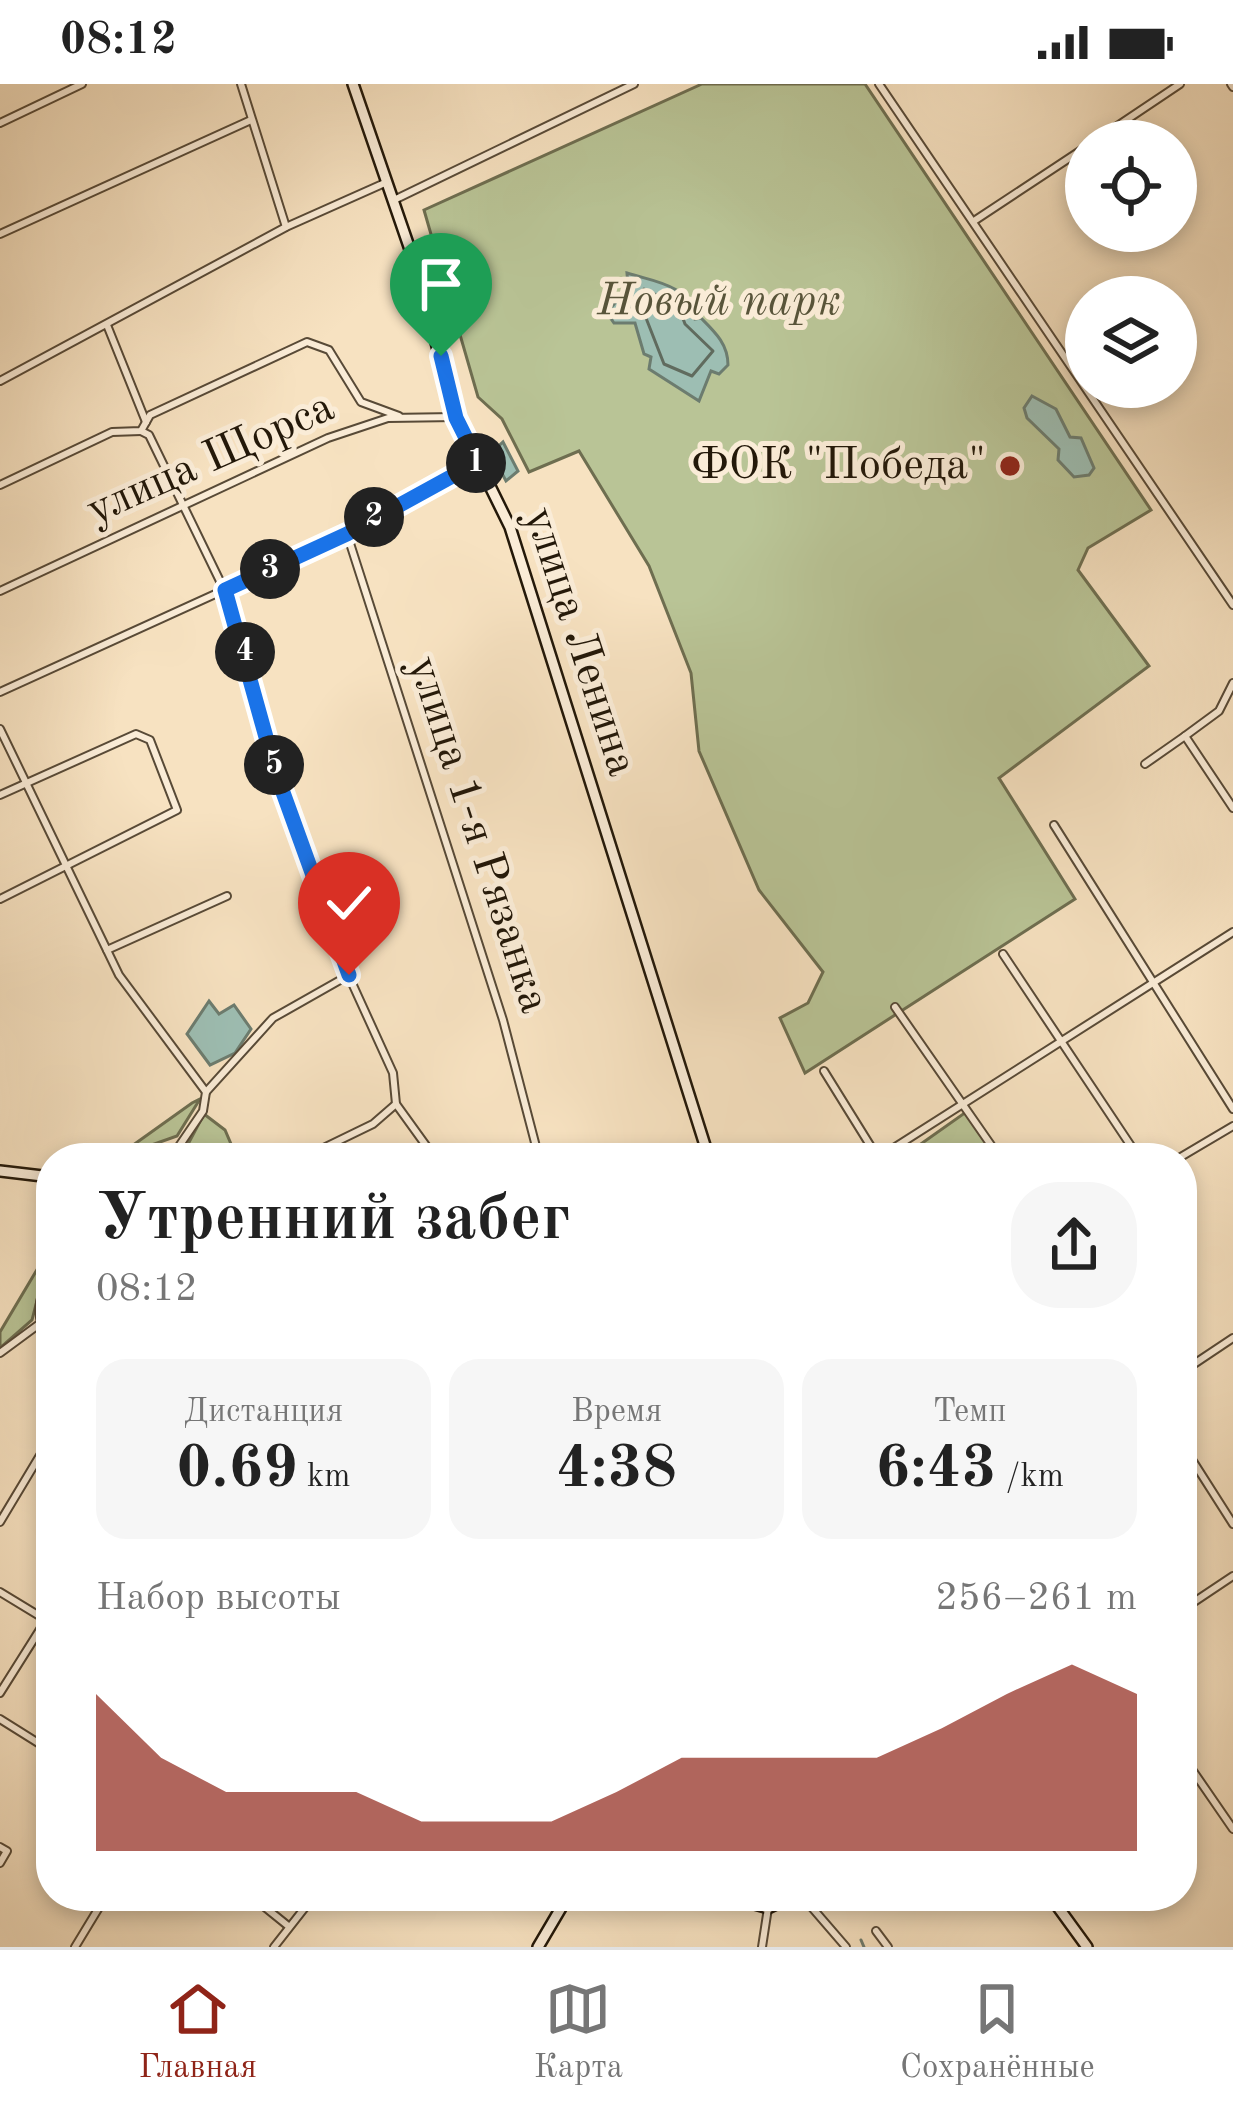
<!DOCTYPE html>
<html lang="ru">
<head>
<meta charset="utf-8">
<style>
  body { margin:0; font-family:"Old Standard TT",serif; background:#f6f6f6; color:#222; height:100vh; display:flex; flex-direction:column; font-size:45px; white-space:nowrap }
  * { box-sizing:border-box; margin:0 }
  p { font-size:39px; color:#767676 }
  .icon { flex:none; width:66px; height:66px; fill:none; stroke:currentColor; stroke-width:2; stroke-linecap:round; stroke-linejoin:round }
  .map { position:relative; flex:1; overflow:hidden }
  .drawer { position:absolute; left:36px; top:1059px; width:1161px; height:768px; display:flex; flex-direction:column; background:#fff; border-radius:48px; box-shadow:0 6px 18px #0003 }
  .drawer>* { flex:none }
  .tools { position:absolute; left:1065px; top:36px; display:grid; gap:24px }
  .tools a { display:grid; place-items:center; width:132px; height:132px; border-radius:50%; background:#fff; box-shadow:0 6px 18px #0003; font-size:60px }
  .pin { position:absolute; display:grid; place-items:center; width:102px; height:102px; color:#fff; margin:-123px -51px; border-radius:50% 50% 50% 0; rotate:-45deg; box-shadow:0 0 12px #0007 }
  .pin .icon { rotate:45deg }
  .km { position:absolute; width:60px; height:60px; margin:-30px; border-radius:50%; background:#222; color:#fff; font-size:33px; line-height:60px; text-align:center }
  .round { display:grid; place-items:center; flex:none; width:126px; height:126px; border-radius:48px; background:#f6f6f6 }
  .head { display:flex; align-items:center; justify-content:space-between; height:204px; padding:0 60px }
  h1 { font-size:66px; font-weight:700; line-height:90px }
  .stats { display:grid; grid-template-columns:repeat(3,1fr); gap:18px; height:204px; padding:12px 60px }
  .stats div { display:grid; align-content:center; border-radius:30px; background:#f6f6f6; text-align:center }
  .stats b { font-size:60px; font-weight:700 }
  .stats small { font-size:33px; font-weight:400 }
  .stats p { font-size:33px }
  .chart { height:336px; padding:24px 60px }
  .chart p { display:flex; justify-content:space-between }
  .chart svg { width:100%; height:216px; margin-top:12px; fill:#8f2418; opacity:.7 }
  .status { display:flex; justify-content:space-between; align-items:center; height:84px; padding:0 60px; background:#fff; direction:ltr }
  .status svg { height:33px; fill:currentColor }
  .tab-bar { display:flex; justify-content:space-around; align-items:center; height:168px; border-top:3px solid #e0e0e0; background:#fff; font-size:33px; color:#767676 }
  .tab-bar a { display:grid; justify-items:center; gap:6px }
  .tab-bar .current { color:#8f2418 }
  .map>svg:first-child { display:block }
  .green { fill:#b9c496; stroke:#6e6e50; stroke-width:3 }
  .water { fill:#9dbeb3; stroke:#6c7c6f; stroke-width:3 }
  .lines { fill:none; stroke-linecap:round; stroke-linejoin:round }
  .shore { stroke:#606b5e; stroke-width:3 }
  .stream { stroke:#6c7c6f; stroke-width:3 }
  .street-casing { stroke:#584a37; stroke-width:10 }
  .secondary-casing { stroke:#231809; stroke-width:14 }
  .street { stroke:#faecd7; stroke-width:6 }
  .secondary { stroke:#faecd7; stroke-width:9 }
  .route-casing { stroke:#fff; stroke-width:24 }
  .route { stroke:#1a73e8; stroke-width:15 }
  .poi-dot { fill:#8f2418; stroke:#faecd7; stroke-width:4.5 }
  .labels { text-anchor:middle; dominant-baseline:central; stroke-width:10; stroke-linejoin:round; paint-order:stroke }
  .park-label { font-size:45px; font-style:italic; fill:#58543a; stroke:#faecd7 }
  .street-label { font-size:45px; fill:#231809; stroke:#faecd7 }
  .poi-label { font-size:45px; fill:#231809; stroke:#faecd7; text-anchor:end }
</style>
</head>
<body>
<div class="status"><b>08:12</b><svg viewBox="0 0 49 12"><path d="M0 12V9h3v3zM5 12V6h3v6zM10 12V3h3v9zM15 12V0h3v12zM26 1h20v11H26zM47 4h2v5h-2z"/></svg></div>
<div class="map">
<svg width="1233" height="1863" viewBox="0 0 1233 1863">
  <rect width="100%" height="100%" fill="#f7e2c1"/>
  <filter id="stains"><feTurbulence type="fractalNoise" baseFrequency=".00167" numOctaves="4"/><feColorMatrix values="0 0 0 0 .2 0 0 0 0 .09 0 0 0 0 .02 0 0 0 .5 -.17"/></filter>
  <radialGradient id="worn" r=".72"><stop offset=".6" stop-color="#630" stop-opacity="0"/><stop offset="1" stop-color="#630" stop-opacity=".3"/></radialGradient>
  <g class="green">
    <path d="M702 0H865L1151 426 1088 464 1078 486 1149 582 999 694 1075 815 805 989 780 934 808 919 823 888 759 806 699 667 691 589 649 482 579 367 529 388 502 335 478 313 424 126Z"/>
    <path d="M200 1015 177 1052 115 1074 192 1019Z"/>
    <path d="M966 1028 996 1074H901Z"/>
    <path d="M204 1030 225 1046 237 1074H216L187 1062Z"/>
    <path d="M51 1162 32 1236 0 1264V1248Z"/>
  </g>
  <g class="water">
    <path d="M627 189C659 199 686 199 695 235L701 234C715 248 728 260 728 281L719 290 711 287 699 317 649 285 651 273 644 270 635 239H614L607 229 628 202Z"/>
    <path d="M1032 312 1056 325 1070 353 1081 354 1094 384 1089 391 1074 393 1058 376 1059 365 1027 334 1024 324Z"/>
    <path d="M503 358 518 387 506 397 491 369Z"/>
    <path d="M209 917 219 930 234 921 251 945 235 969 210 981 187 950Z"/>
  </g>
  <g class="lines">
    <path class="shore" d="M644 205 678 221 685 240 713 267 692 292 664 280 646 234 632 224Z"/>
    <path class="stream" d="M861 1856 864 1863"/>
    <defs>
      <g id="street">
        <path d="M241 0 286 143"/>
        <path d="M879 0 1233 521"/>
        <path d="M1231 0 1233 3"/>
        <path d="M0 39 82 0"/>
        <path d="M1095 57 1180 0"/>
        <path d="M394 116 634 0"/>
        <path d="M974 137 1086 63"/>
        <path d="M0 150 251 36"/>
        <path d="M107 241 146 338"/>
        <path d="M0 297 286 143 387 98"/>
        <path d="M141 347 149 351 235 528 276 689 336 864 393 989 396 1020 435 1074"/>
        <path d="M0 401 112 348 141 347 150 331 307 258 329 266 361 318 399 332"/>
        <path d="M347 450 503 936 539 1074"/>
        <path d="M0 507 328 354 388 334 456 333"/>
        <path d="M1233 599 1219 627 1185 652 1233 724"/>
        <path d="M0 608 347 450 478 379"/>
        <path d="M0 645 119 891 206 1008 203 1027 173 1071"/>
        <path d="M1145 680 1185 652"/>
        <path d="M0 711 136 650 150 656 177 726 0 815"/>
        <path d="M1054 741 1233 1025"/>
        <path d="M107 866 227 812"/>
        <path d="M1003 870 1139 1074"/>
        <path d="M895 923 1000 1074"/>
        <path d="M824 987 878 1074"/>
        <path d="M206 1008 273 934 349 891"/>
        <path d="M303 1074 373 1040 396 1020"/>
        <path d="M878 1074 1233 848"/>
        <path d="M1179 1074 1233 1042"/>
        <path d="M51 1190C36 1216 35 1236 51 1260"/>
        <path d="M0 1269 38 1241"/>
        <path d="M1182 1288 1233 1254"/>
        <path d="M1182 1360 1233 1440"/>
        <path d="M0 1438 51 1353"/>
        <path d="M0 1508 51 1539"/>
        <path d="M1182 1526 1233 1492"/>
        <path d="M0 1609 51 1528"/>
        <path d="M0 1635 51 1667"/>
        <path d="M1182 1671 1233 1745"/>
        <path d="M0 1763 7 1767 0 1779"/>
        <path d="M251 1812 287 1841"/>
        <path d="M802 1812 846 1863"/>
        <path d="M876 1847 888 1863"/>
        <path d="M75 1863 106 1812"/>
        <path d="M274 1863 314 1812"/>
        <path d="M762 1863 768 1824"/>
      </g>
      <g id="secondary">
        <path d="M353 0 415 180 456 333 510 443 709 1074"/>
        <path d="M161 1074H203"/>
        <path d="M0 1087 51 1093"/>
        <path d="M727 1812 768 1824 793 1812"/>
        <path d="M1050 1812 1087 1863"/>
        <path d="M538 1863 568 1812"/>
      </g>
    </defs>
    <use href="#street" class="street-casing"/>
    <use href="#secondary" class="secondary-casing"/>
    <use href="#street" class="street"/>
    <use href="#secondary" class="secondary"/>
  </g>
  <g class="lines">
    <defs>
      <path id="route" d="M349 891 276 689 225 506 347 450 478 378 456 334 441 272"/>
    </defs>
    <use href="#route" class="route-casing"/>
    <use href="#route" class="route"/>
  </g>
  <circle class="poi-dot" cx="1010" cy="382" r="12"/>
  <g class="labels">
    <g class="park-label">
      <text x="719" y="218">Новый парк</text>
    </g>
    <g class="street-label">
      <text transform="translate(211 376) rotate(-24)">улица Щорса</text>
      <text transform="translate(579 558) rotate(72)">улица Ленина</text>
      <text transform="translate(477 751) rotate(72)">улица 1-я Рязанка</text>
    </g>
    <g class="poi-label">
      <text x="986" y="382">ФОК "Победа"</text>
    </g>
  </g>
  <rect width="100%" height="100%" filter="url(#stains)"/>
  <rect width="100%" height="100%" fill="url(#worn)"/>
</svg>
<div class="tools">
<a><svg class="icon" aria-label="locate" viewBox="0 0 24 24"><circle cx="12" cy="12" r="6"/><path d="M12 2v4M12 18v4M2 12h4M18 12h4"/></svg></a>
<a><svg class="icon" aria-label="layers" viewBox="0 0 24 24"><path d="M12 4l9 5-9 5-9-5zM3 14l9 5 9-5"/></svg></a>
</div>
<div class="pin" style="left:441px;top:272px;background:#1e9e55"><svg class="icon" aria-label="arrive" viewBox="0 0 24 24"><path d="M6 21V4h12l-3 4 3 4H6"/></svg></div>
<div class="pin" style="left:349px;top:891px;background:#d93025"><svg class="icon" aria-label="check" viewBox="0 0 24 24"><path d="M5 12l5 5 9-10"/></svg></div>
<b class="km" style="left:476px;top:379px">1</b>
<b class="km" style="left:374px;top:433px">2</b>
<b class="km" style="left:270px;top:485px">3</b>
<b class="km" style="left:245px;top:568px">4</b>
<b class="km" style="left:274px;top:681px">5</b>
<section class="drawer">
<div class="head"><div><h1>Утренний забег</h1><p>08:12</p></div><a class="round"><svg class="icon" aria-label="share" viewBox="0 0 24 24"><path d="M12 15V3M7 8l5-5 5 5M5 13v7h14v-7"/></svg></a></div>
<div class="stats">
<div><p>Дистанция</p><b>0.69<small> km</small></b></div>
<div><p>Время</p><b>4:38</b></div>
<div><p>Темп</p><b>6:43<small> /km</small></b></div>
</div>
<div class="chart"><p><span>Набор высоты</span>256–261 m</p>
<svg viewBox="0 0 160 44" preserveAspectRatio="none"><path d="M0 44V12L10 25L20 32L30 32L40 32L50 38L60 38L70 38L80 32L90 25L100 25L110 25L120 25L130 19L140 12L150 6L160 12V44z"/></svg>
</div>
</section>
</div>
<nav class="tab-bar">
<a class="current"><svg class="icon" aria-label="home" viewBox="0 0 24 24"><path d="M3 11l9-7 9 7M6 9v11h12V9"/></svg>Главная</a>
<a><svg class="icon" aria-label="map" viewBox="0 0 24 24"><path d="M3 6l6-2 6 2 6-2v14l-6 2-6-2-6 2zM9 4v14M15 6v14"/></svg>Карта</a>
<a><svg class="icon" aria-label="saved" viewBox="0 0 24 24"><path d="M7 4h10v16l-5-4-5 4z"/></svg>Сохранённые</a>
</nav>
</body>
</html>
